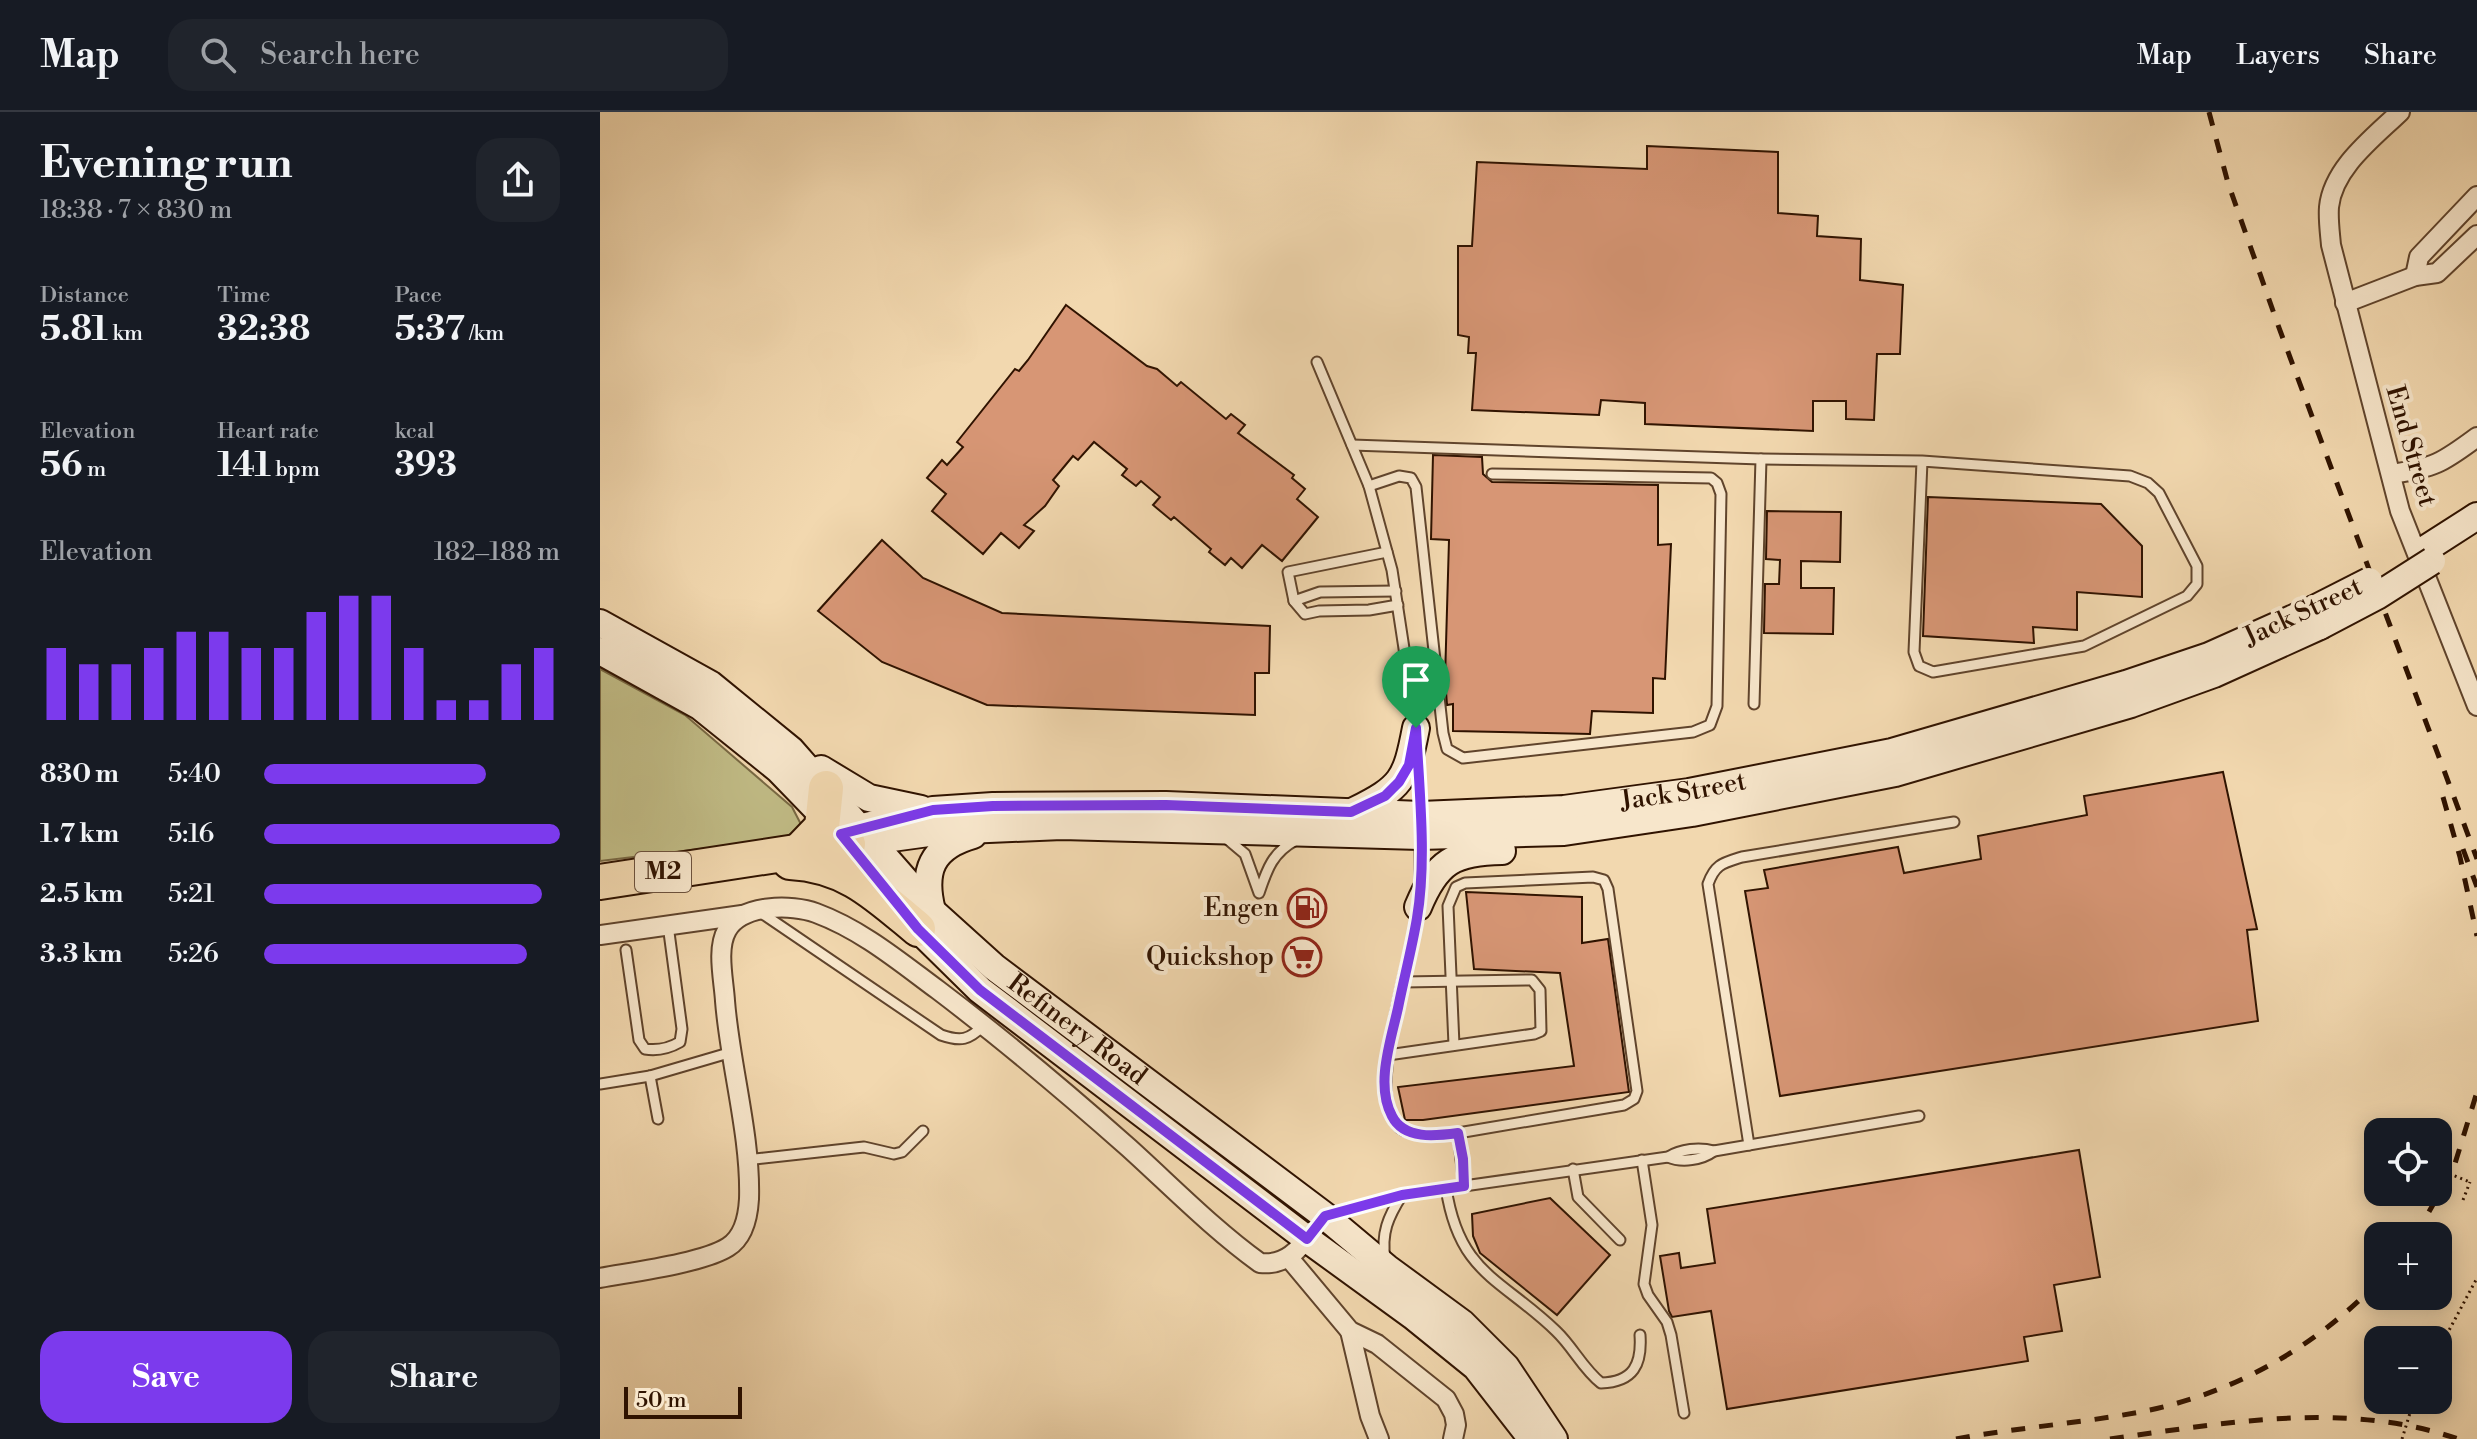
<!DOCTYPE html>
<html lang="en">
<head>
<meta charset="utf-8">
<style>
  body { margin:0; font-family:"Libre Bodoni",serif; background:#20242c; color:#f1f3f6; height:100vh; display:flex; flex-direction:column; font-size:30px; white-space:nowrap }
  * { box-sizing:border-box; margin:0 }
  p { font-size:26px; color:#9ea1a6 }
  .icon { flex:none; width:44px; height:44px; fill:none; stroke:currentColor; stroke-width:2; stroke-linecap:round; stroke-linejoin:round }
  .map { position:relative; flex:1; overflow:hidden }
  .sheet { display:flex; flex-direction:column; background:#171b24; width:600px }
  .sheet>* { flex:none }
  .tools { position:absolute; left:1764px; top:1006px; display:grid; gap:16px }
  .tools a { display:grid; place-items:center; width:88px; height:88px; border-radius:16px; background:#171b24; box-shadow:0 4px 20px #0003; font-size:40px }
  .scale { position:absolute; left:24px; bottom:20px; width:118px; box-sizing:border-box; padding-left:8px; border:4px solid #301300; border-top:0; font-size:22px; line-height:28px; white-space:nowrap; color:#301300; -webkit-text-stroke:6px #f7e6cb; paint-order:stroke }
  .pin { position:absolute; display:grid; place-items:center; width:68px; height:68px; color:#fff; margin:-82px -34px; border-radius:50% 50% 50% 0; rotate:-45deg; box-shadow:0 0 8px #0007 }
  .pin .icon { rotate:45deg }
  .round { display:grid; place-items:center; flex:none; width:84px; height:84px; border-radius:24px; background:#20242c }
  .summary { display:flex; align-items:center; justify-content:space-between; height:136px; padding:0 40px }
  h1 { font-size:44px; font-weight:800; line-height:60px }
  .figures { display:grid; grid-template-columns:repeat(3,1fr); gap:12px; height:136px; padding:8px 40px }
  .figures div { display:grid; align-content:center }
  .figures b { font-size:34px; font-weight:800 }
  .figures small { font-size:22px; font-weight:400 }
  .figures p { font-size:22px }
  .chart { height:224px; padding:16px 40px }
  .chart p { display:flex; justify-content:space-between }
  .chart svg { width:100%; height:144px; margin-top:8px; stroke:#7c3aed; stroke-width:6 }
  .cta { display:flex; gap:16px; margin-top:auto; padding:16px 40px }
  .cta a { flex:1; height:92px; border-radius:24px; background:#7c3aed; color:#fff; font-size:32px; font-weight:800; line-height:92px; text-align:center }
  .cta a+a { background:#20242c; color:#f1f3f6 }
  ul { padding:0 40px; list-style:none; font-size:26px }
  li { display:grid; grid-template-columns:128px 96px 1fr; align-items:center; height:60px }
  li i { height:20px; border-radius:10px; background:#7c3aed }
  header { display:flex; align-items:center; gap:48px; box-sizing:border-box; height:112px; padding:0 40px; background:#171b24; border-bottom:2px solid #363941 }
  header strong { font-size:38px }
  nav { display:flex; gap:44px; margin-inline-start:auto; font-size:28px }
  .search { width:560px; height:72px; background:#20242c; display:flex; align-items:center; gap:20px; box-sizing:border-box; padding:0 28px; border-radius:24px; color:#9ea1a6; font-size:30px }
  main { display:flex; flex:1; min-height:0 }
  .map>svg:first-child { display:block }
  .green { fill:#c1bc86; stroke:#786843; stroke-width:2 }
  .building { fill:#d79675; stroke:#301300; stroke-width:2 }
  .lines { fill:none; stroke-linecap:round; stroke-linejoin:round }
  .lane-casing { stroke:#60442c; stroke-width:13 }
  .street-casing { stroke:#60442c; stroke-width:22 }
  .secondary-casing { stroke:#301300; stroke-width:30 }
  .highway-casing { stroke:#301300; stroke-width:38 }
  .path { stroke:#301300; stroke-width:3; stroke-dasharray:2 4; stroke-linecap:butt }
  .lane { stroke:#f7e6cb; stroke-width:9 }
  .street { stroke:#f7e6cb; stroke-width:18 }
  .secondary { stroke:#f7e6cb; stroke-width:26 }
  .highway { stroke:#f2d8af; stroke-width:34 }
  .rail { stroke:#301300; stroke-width:5; stroke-dasharray:14 14; stroke-linecap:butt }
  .secondary-bridge-casing { stroke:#301300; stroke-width:30; stroke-linecap:butt }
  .path-bridge { stroke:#301300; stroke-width:3; stroke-dasharray:2 4; stroke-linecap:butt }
  .secondary-bridge { stroke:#f7e6cb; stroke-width:26 }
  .route-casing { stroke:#fff; stroke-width:16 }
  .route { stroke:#7c3aed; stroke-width:10 }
  .labels { text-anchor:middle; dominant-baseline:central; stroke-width:8; stroke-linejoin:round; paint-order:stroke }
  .shield { fill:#f7e6cb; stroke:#6c523d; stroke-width:2 }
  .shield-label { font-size:24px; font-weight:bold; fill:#301300 }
  .street-label { font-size:26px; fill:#301300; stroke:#f7e6cb }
  .poi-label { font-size:26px; fill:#301300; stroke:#f7e6cb; text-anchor:end }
</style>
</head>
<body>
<header>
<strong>Map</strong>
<div class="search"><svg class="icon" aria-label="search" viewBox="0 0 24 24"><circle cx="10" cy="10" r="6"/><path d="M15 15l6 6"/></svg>Search here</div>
<nav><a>Map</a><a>Layers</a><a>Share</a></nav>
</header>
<main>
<section class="sheet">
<div class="summary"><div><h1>Evening run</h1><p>18:38 · 7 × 830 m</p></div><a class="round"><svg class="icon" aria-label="share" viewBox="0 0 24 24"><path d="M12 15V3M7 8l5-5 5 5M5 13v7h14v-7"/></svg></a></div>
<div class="figures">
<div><p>Distance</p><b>5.81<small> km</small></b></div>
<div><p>Time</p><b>32:38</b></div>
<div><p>Pace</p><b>5:37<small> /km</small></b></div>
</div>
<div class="figures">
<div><p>Elevation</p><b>56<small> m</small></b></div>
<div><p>Heart rate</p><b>141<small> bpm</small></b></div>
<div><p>kcal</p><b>393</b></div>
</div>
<div class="chart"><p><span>Elevation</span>182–188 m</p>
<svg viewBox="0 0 160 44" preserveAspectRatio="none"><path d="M5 44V22M15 44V27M25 44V27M35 44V22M45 44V17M55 44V17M65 44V22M75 44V22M85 44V11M95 44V6M105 44V6M115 44V22M125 44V38M135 44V38M145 44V27M155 44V22"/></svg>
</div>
<ul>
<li><b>830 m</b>5:40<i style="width:75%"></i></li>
<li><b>1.7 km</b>5:16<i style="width:100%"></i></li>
<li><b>2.5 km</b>5:21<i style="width:94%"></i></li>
<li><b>3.3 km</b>5:26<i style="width:89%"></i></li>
</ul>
<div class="cta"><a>Save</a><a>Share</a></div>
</section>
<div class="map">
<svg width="1877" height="1327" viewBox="0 0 1877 1327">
  <rect width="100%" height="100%" fill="#f2d8af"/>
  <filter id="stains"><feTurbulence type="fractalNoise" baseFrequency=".0025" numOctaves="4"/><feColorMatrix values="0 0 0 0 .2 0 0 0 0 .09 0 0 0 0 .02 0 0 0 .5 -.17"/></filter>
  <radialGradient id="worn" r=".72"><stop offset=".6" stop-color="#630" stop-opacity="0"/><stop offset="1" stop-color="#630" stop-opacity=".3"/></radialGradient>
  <path class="green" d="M0 557 85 603 192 695 207 724 0 749Z"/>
  <g class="building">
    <path d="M1047 34 1178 40V101L1218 104 1217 124 1261 127 1260 168 1303 173 1300 242H1277L1274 308 1246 307V289H1213V319L1045 312V291L1001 288 999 303 872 298 876 241H868L869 225 858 223V134H872L877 50 1047 57Z"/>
    <path d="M466 193 547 254 557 257 577 274 581 270 626 307 631 302 645 313 638 321 694 363 692 366 705 377 697 387 718 405 682 449 662 433 642 456 631 446 625 453 609 440 611 437 574 405 571 408 553 393 560 385 541 369 536 374 522 363 527 357 494 330 478 348 473 344 453 368 459 374 445 394 424 413 434 419 419 436 401 421 383 442 332 399 346 382 327 366 342 348 347 353 363 335 357 330 415 257 419 259 428 248Z"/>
    <path d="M833 343 882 345 883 362 892 370 1058 373V433L1071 432 1065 567 1053 566V601L992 599 990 622 853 619V592L847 593 845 567 849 428 831 427Z"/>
    <path d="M1328 385 1501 392 1542 434V485L1477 480V518L1433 515 1434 531 1323 524Z"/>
    <path d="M1167 399 1241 400 1240 450 1201 449V476H1234L1233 522 1164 521 1165 472H1179L1180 448 1166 447Z"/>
    <path d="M282 428 323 466 402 501 670 514 669 561H655V603L387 593 282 550 218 499Z"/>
    <path d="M1623 660 1657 817 1647 818 1658 909 1180 984 1145 779 1168 776 1164 758 1298 735 1304 761 1381 747 1378 724 1487 703 1484 684Z"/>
    <path d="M866 780 982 785V831L1008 827 1029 980 823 1008H805L798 975 974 954 960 861 874 857Z"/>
    <path d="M1479 1038 1500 1165 1454 1173 1462 1219 1424 1225 1428 1249 1127 1297 1111 1199 1072 1205 1069 1199 1060 1144 1079 1141 1081 1156 1115 1151 1107 1097Z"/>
    <path d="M950 1086 1010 1143 957 1203 880 1141 873 1124 872 1102Z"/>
  </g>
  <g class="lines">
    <defs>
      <g id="lane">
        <path d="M717 250 769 374 792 458 816 615"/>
        <path d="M752 333 1161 347 1322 349 1530 364 1548 371 1559 381 1597 454V472L1587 484 1484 534 1333 560 1319 554 1314 540 1322 349"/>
        <path d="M769 374 799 364 811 366 816 375 843 621 847 637 863 646 1093 620 1110 613 1117 594 1121 382 1117 371 1111 366 892 362"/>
        <path d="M787 440 688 460 694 489 705 502 719 499 769 498 798 493"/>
        <path d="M694 489 720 480 796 479"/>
        <path d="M1154 592 1161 347"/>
        <path d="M818 650 821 699"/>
        <path d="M626 726 645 742 659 781C667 757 673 740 696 728"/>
        <path d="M820 771V726"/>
        <path d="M818 797C815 839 759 994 803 1018 820 1026 841 1023 858 1021L1024 993 1034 987 1037 979 1008 777 1004 768 993 765 865 771 856 775 848 794 854 933"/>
        <path d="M160 800 341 923C361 930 369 928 384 913"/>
        <path d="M26 838 39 928 45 937C58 939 68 937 80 930L82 917 68 813"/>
        <path d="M788 943 934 922 941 919 940 878 932 868 803 870"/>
        <path d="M50 964 58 1007"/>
        <path d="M0 972 50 964 132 940"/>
        <path d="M1149 1033 1108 772C1115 752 1123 751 1142 745L1354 710"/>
        <path d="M1068 1045C1082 1051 1102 1048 1114 1039"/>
        <path d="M146 1048 264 1035 294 1042 302 1040 323 1019"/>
        <path d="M1042 1048 1052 1113 1044 1172 1048 1183 1067 1210 1071 1223 1084 1301"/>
        <path d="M973 1057 978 1085 1020 1128"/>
        <path d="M864 1074 1068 1045C1081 1037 1099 1035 1114 1039L1319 1004"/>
        <path d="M846 1076C859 1162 901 1166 956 1219 973 1235 983 1257 1001 1271 1034 1270 1042 1252 1040 1223"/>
        <path d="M728 1103 802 1083 864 1074 858 1021"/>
        <path d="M785 1147C781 1121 788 1105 802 1083"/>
      </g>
      <g id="street">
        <path d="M1800 0C1773 26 1733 56 1729 95 1728 108 1730 121 1731 133L1800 399 1877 594"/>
        <path d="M1815 164 1819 145 1877 84"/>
        <path d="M1745 191 1815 164 1837 161 1877 123"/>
        <path d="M1791 362C1834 356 1842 351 1877 325"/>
        <path d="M0 823 142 803"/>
        <path d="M689 1146 750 1219 777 1232 846 1287 854 1302 856 1313 853 1327"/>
        <path d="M0 1166C32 1160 103 1151 128 1135 144 1125 148 1105 149 1087 151 1024 130 953 125 889 124 869 116 837 127 818 142 792 192 792 216 801 262 818 300 850 338 878 404 928 467 981 529 1036 572 1075 613 1117 660 1151 685 1154 699 1138 713 1119"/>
        <path d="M750 1219 770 1304 779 1327"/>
      </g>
      <g id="secondary">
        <path d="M1824 438 1877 404"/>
        <path id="s1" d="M0 511 110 572 191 638 333 800 394 855 725 1104 787 1156 862 1211 906 1255 954 1327"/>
        <path d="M0 539 101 595 178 657 241 722 318 817 380 878 707 1127 813 1204 876 1255 932 1327"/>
        <path d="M221 657 269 686 321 697"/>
        <path d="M754 699C802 675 806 668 816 616"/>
        <path id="s2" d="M267 714 333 698 393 694 566 693 821 703 964 697 1089 680 1292 640 1526 572 1609 544 1712 498"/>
        <path d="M248 732 343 719 462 714 820 724 964 720 1092 701 1295 661 1531 592 1614 562 1720 514"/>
        <path d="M818 795C837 749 854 740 902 739"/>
        <path d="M332 799C322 759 331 735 373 723"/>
      </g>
      <g id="highway">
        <path d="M199 739 222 715 226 676"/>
        <path d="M190 750C247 753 276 782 318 817"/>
        <path d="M0 770 248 732"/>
      </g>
    </defs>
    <use href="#lane" class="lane-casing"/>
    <use href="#street" class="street-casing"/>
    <use href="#secondary" class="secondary-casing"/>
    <use href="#highway" class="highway-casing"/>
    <g class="path">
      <path d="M1863 1088 1870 1070"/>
      <path d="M1838 1239 1877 1166"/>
    </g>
    <use href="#lane" class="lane"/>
    <use href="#street" class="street"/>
    <use href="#secondary" class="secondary"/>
    <use href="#highway" class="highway"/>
    <g class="rail">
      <path d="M1609 0 1628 71 1678 213 1877 747"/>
      <path d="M1843 685 1860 745 1877 824"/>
      <path d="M1863 737 1877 775"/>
      <path d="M1815 1124 1853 1058 1877 980"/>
      <path d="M1356 1327C1420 1315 1486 1311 1550 1298 1638 1279 1716 1234 1778 1170"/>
      <path d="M1510 1327C1625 1311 1745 1288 1858 1327"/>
    </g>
    <defs>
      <g id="secondary-bridge">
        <path d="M1712 498 1769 469"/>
        <path d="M1720 514 1777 484 1832 449"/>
      </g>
    </defs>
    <use href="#secondary-bridge" class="secondary-bridge-casing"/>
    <g class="path-bridge">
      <path d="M1838 1057 1870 1070"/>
      <path d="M1802 1327 1814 1288"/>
    </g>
    <use href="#secondary-bridge" class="secondary-bridge"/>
  </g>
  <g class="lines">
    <defs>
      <path id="route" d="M816 616C819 676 827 747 817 806 812 836 804 866 798 896 791 928 775 973 792 1004 804 1028 836 1024 858 1021L863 1047 864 1074 802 1083 725 1104 707 1127 380 878 318 817 241 722 333 698 393 694 566 693 751 700 785 684 799 670 809 653Z"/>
    </defs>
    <use href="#route" class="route-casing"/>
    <use href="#route" class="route"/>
  </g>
  <defs>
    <symbol id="fuel-ring" viewBox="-11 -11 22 22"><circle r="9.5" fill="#f7e6cb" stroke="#8f2418" stroke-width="1.5"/><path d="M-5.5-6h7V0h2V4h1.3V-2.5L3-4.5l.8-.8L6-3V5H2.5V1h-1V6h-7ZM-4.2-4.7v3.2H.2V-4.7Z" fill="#8f2418"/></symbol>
    <symbol id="supermarket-ring" viewBox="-11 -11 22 22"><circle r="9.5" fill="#f7e6cb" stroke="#8f2418" stroke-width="1.5"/><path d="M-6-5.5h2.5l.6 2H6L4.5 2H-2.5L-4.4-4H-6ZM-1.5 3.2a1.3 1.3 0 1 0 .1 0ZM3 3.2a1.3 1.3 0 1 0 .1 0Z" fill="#8f2418"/></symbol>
  </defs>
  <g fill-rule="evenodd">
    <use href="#fuel-ring" x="685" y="774" width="44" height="44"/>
    <use href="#supermarket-ring" x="680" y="823" width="44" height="44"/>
  </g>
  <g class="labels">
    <rect class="shield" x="35" y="740" width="56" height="40" rx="6"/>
    <g class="shield-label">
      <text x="63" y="760">M2</text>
    </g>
    <g class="street-label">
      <text transform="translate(1811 334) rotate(74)">End Street</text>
      <text transform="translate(1703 500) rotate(-25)">Jack Street</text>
      <text stroke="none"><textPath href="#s2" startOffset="820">Jack Street</textPath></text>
      <text stroke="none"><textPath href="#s1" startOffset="632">Refinery Road</textPath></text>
    </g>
    <g class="poi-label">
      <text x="679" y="796">Engen</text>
      <text x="674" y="845">Quickshop</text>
    </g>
  </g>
  <rect width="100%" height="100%" filter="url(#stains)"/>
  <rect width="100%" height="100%" fill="url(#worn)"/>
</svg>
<div class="tools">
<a><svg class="icon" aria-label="locate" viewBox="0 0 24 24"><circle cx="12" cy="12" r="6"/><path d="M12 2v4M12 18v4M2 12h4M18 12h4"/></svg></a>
<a>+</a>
<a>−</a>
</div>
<div class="scale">50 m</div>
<div class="pin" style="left:816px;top:616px;background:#1e9e55"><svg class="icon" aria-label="arrive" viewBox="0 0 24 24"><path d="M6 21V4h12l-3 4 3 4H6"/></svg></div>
</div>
</main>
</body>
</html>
